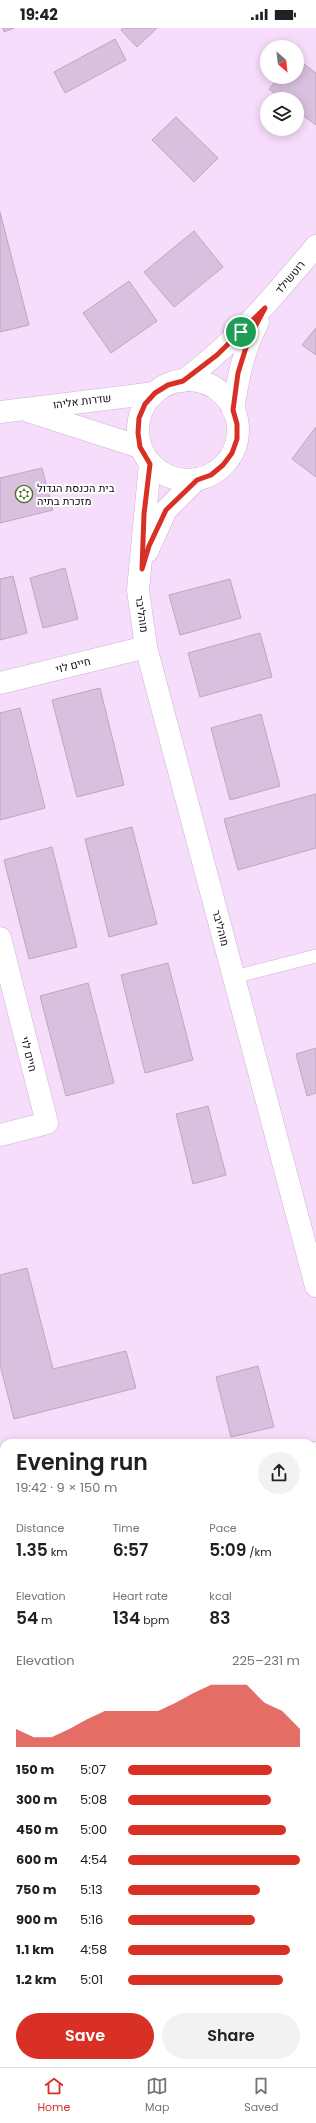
<!DOCTYPE html>
<html lang="en">
<head>
<meta charset="utf-8">
<style>
  body { margin:0; font-family:Poppins,Heebo,sans-serif; background:#f2f2f2; color:#202124; height:100vh; display:flex; flex-direction:column; font-size:15px; white-space:nowrap }
  * { box-sizing:border-box; margin:0 }
  p { font-size:13px; color:#757577 }
  .icon { flex:none; width:22px; height:22px; fill:none; stroke:currentColor; stroke-width:2; stroke-linecap:round; stroke-linejoin:round }
  .map { position:relative; flex:1; overflow:hidden }
  .sheet { position:absolute; left:0px; top:1411px; width:316px; height:628px; display:flex; flex-direction:column; background:#fff; border-radius:12px 12px 0 0; box-shadow:0 2px 10px #0003 }
  .sheet>* { flex:none }
  .needle { width:26px; rotate:152deg }
  .tools { position:absolute; left:260px; top:12px; display:grid; gap:8px }
  .tools a { display:grid; place-items:center; width:44px; height:44px; border-radius:50%; background:#fff; box-shadow:0 2px 10px #0003; font-size:20px }
  .pin { position:absolute; display:grid; place-items:center; width:34px; height:34px; color:#fff; margin:-17px; border:2px solid #fff; border-radius:50%; box-shadow:0 1px 4px #0007 }
  .round { display:grid; place-items:center; flex:none; width:42px; height:42px; border-radius:21px; background:#f2f2f2 }
  .overview { display:flex; align-items:center; justify-content:space-between; height:68px; padding:0 16px }
  h1 { font-size:22px; font-weight:600; line-height:30px }
  .stats { display:grid; grid-template-columns:repeat(3,1fr); gap:6px; height:68px; padding:4px 16px }
  .stats div { display:grid; align-content:center }
  .stats b { font-size:17px; font-weight:600 }
  .stats small { font-size:11px; font-weight:400 }
  .stats p { font-size:11px }
  .chart { height:112px; padding:8px 16px }
  .chart p { display:flex; justify-content:space-between }
  .chart svg { width:100%; height:72px; margin-top:4px; fill:#d93025; opacity:.7 }
  .button { display:flex; gap:8px; margin-top:auto; padding:8px 16px }
  .button a { flex:1; height:46px; border-radius:24px; background:#d93025; color:#fff; font-size:16px; font-weight:600; line-height:46px; text-align:center }
  .button a+a { background:#f2f2f2; color:#202124 }
  ul { padding:0 16px; list-style:none; font-size:13px }
  li { display:grid; grid-template-columns:64px 48px 1fr; align-items:center; height:30px }
  li i { height:10px; border-radius:5px; background:#d93025 }
  .status { display:flex; justify-content:space-between; align-items:center; height:28px; padding:0 20px; background:#fff; direction:ltr }
  .status svg { height:11px; fill:currentColor }
  .dock { display:flex; justify-content:space-around; align-items:center; height:56px; border-top:1px solid #e0e0e0; background:#fff; font-size:11px; color:#757577 }
  .dock a { display:grid; justify-items:center; gap:2px }
  .dock .current { color:#d93025 }
  .map>svg:first-child { display:block }
  .building { fill:#d9c0de; stroke:#bea6c3 }
  .lines { fill:none; stroke-linecap:round; stroke-linejoin:round }
  .lane-casing { stroke:#cbb3d0; stroke-width:14 }
  .street-casing { stroke:#cbb3d0; stroke-width:23 }
  .secondary-casing { stroke:#cbb3d0; stroke-width:23 }
  .path { stroke:#a491a8; stroke-width:2.5; stroke-dasharray:2 2; stroke-linecap:butt }
  .lane { stroke:#fff; stroke-width:13 }
  .street { stroke:#fff; stroke-width:22 }
  .secondary { stroke:#fff; stroke-width:22 }
  .route-casing { stroke:#fff; stroke-width:8 }
  .route { stroke:#d93025; stroke-width:5 }
  .labels { text-anchor:middle; dominant-baseline:central; stroke-width:4; stroke-linejoin:round; paint-order:stroke }
  .street-label { font-size:11px; fill:#110913; stroke:#fff }
  .poi-label { font-size:11px; fill:#110913; stroke:#fff; text-anchor:start }
</style>
</head>
<body>
<div class="status"><b>19:42</b><svg viewBox="0 0 49 12"><path d="M0 12V9h3v3zM5 12V6h3v6zM10 12V3h3v9zM15 12V0h3v12zM26 1h20v11H26zM47 4h2v5h-2z"/></svg></div>
<div class="map">
<svg width="316" height="2039" viewBox="0 0 316 2039">
  <rect width="100%" height="100%" fill="#f6ddfb"/>
  <g class="building">
    <path d="M3 0H14L4 4Z"/>
    <path d="M123 0H157L137 19 121 2Z"/>
    <path d="M115 11 126 32 65 65 54 44Z"/>
    <path d="M297 31 316 45V97L297 83V71H282L269 61 279 49H297Z"/>
    <path d="M176 89 218 130 194 154 152 112Z"/>
    <path d="M0 184 29 297 0 304Z"/>
    <path d="M194 203 223 239 174 279 144 244Z"/>
    <path d="M129 253 157 293 111 325 83 285Z"/>
    <path d="M316 300V327L302 317Z"/>
    <path d="M316 399V449L292 431Z"/>
    <path d="M42 440 53 482 0 495V450Z"/>
    <path d="M65 540 78 591 43 600 30 550Z"/>
    <path d="M13 548 27 605 0 612V551Z"/>
    <path d="M230 551 241 590 180 607 169 567Z"/>
    <path d="M260 605 272 649 200 669 188 625Z"/>
    <path d="M100 660 124 757 77 769 52 672Z"/>
    <path d="M20 680 45 780 0 792V685Z"/>
    <path d="M261 686 280 758 230 772 211 700Z"/>
    <path d="M316 766V820L238 842 224 791Z"/>
    <path d="M132 799 157 896 109 909 85 811Z"/>
    <path d="M52 819 77 919 29 931 4 832Z"/>
    <path d="M168 935 193 1032 145 1045 121 947Z"/>
    <path d="M88 955 114 1055 66 1068 40 968Z"/>
    <path d="M316 1020V1065L307 1068 296 1026Z"/>
    <path d="M208 1078 226 1147 193 1156 176 1086Z"/>
    <path d="M27 1240 53 1341 126 1323 136 1360 14 1391 0 1337V1247Z"/>
    <path d="M258 1338 274 1399 231 1409 216 1349Z"/>
  </g>
  <g class="lines">
    <defs>
      <path id="lane" d="M234 949 316 928"/>
      <g id="street">
        <path d="M150 436 138 562 146 619 316 1258"/>
        <path d="M147 524 166 482 197 451"/>
        <path d="M0 655 146 619"/>
        <path d="M0 910 47 1095 0 1107"/>
        <path d="M312 1427 316 1425"/>
      </g>
      <g id="secondary">
        <circle cx="188" cy="402" r="50"/>
        <path d="M183 353C236 314 274 268 316 218"/>
        <path d="M233 382C238 351 243 322 258 294"/>
        <path d="M28 383 140 419"/>
        <path d="M0 384 155 365"/>
      </g>
    </defs>
    <use href="#lane" class="lane-casing"/>
    <use href="#street" class="street-casing"/>
    <use href="#secondary" class="secondary-casing"/>
    <path class="path" d="M0 1475 4 1474"/>
    <use href="#lane" class="lane"/>
    <use href="#street" class="street"/>
    <use href="#secondary" class="secondary"/>
  </g>
  <g class="lines">
    <defs>
      <path id="route" d="M265 280 249 310 238 345 233 382 237 396V411L232 425 223 437 211 447 197 452 166 482 149 518 142 541 144 486 150 436 140 419 138 405 139 390 145 376 155 365 168 357 183 353 217 327Z"/>
    </defs>
    <use href="#route" class="route-casing"/>
    <use href="#route" class="route"/>
  </g>
  <defs>
    <symbol id="synagogue-ring" viewBox="-11 -11 22 22"><circle r="9.5" fill="#fff" stroke="#4d712b" stroke-width="1.5"/><path d="M0-6.5L5.6 3.2H-5.6ZM0 6.5L5.6-3.2H-5.6Z" fill="#4d712b"/></symbol>
  </defs>
  <g fill-rule="evenodd">
    <use href="#synagogue-ring" x="14" y="456" width="20" height="20"/>
  </g>
  <g class="labels">
    <g class="street-label">
      <text transform="translate(290 249) rotate(-50)">רוטשילד</text>
      <text transform="translate(82 373) rotate(-7)">שדרות אליהו</text>
      <text transform="translate(142 586) rotate(82)">מוהליבר</text>
      <text transform="translate(73 637) rotate(-14)">חיים לוי</text>
      <text transform="translate(221 900) rotate(75)">מוהליבר</text>
      <text transform="translate(29 1026) rotate(76)">חיים לוי</text>
    </g>
    <g class="poi-label">
      <text x="37" y="460">בית הכנסת הגדול<tspan x="37" dy="13">מזכרת בתיה</tspan></text>
    </g>
  </g>
</svg>
<div class="tools">
<a><svg class="needle" viewBox="-14 -14 28 28"><path d="M0-13l5 13h-10z" fill="#e53935"/><path d="M0 13l5-13h-10z" fill="#757577"/></svg></a>
<a><svg class="icon" aria-label="layers" viewBox="0 0 24 24"><path d="M12 4l9 5-9 5-9-5zM3 14l9 5 9-5"/></svg></a>
</div>
<div class="pin" style="left:241px;top:304px;background:#1e9e55"><svg class="icon" aria-label="arrive" viewBox="0 0 24 24"><path d="M6 21V4h12l-3 4 3 4H6"/></svg></div>
<section class="sheet">
<div class="overview"><div><h1>Evening run</h1><p>19:42 · 9 × 150 m</p></div><a class="round"><svg class="icon" aria-label="share" viewBox="0 0 24 24"><path d="M12 15V3M7 8l5-5 5 5M5 13v7h14v-7"/></svg></a></div>
<div class="stats">
<div><p>Distance</p><b>1.35<small> km</small></b></div>
<div><p>Time</p><b>6:57</b></div>
<div><p>Pace</p><b>5:09<small> /km</small></b></div>
</div>
<div class="stats">
<div><p>Elevation</p><b>54<small> m</small></b></div>
<div><p>Heart rate</p><b>134<small> bpm</small></b></div>
<div><p>kcal</p><b>83</b></div>
</div>
<div class="chart"><p><span>Elevation</span>225–231 m</p>
<svg viewBox="0 0 160 44" preserveAspectRatio="none"><path d="M0 44V33L10 38L20 38L30 33L40 27L50 22L60 22L70 22L80 22L90 17L100 11L110 6L120 6L130 6L140 17L150 22L160 33V44z"/></svg>
</div>
<ul>
<li><b>150 m</b>5:07<i style="width:84%"></i></li>
<li><b>300 m</b>5:08<i style="width:83%"></i></li>
<li><b>450 m</b>5:00<i style="width:92%"></i></li>
<li><b>600 m</b>4:54<i style="width:100%"></i></li>
<li><b>750 m</b>5:13<i style="width:77%"></i></li>
<li><b>900 m</b>5:16<i style="width:74%"></i></li>
<li><b>1.1 km</b>4:58<i style="width:94%"></i></li>
<li><b>1.2 km</b>5:01<i style="width:90%"></i></li>
</ul>
<div class="button"><a>Save</a><a>Share</a></div>
</section>
</div>
<nav class="dock">
<a class="current"><svg class="icon" aria-label="home" viewBox="0 0 24 24"><path d="M3 11l9-7 9 7M6 9v11h12V9"/></svg>Home</a>
<a><svg class="icon" aria-label="map" viewBox="0 0 24 24"><path d="M3 6l6-2 6 2 6-2v14l-6 2-6-2-6 2zM9 4v14M15 6v14"/></svg>Map</a>
<a><svg class="icon" aria-label="saved" viewBox="0 0 24 24"><path d="M7 4h10v16l-5-4-5 4z"/></svg>Saved</a>
</nav>
</body>
</html>
